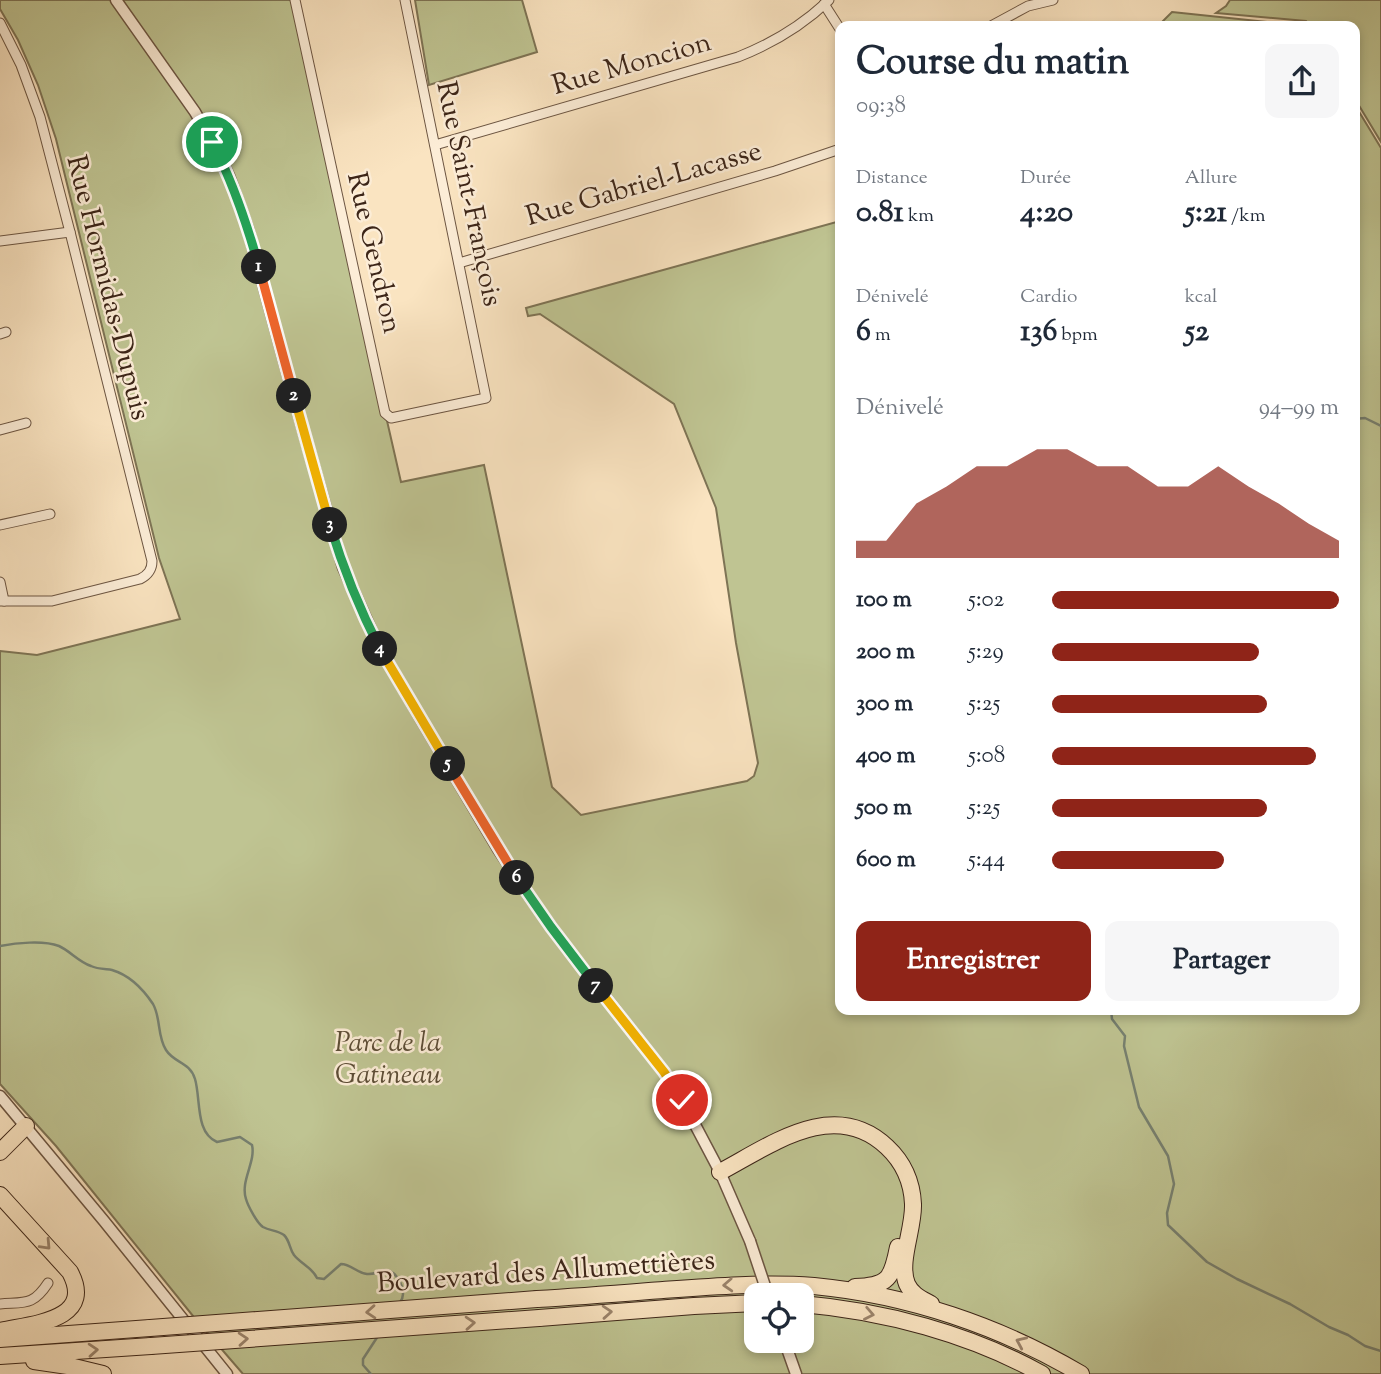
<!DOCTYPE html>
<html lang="fr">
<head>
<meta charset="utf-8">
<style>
  body { margin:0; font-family:"Sorts Mill Goudy",serif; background:#f6f6f7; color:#1f2937; height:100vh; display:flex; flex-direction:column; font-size:26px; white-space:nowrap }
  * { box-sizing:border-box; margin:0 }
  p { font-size:23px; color:#747a83 }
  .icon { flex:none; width:38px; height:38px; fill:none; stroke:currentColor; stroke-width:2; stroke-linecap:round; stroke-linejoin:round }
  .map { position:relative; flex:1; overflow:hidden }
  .drawer { position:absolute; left:835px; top:21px; width:525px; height:994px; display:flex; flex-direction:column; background:#fff; border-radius:14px; box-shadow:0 4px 10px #0003 }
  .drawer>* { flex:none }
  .controls { position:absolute; left:744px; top:1283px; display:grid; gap:14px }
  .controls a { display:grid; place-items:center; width:70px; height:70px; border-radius:14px; background:#fff; box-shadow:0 4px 10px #0003; font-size:35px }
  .pin { position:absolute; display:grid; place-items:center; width:60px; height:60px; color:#fff; margin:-30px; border:4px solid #fff; border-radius:50%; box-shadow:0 2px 7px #0007 }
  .km { position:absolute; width:35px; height:35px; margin:-18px; border-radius:50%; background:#222; color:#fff; font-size:19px; line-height:35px; text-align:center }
  .round { display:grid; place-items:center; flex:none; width:74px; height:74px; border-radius:14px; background:#f6f6f7 }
  .overview { display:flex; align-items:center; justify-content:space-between; height:119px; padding:0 21px }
  h1 { font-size:38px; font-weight:800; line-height:52px }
  .metrics { display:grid; grid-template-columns:repeat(3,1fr); gap:10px; height:119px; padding:7px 21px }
  .metrics div { display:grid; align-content:center }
  .metrics b { font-size:30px; font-weight:800 }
  .metrics small { font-size:19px; font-weight:400 }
  .metrics p { font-size:19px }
  .chart { height:196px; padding:14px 21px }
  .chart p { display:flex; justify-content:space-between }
  .chart svg { width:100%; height:126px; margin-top:7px; fill:#8f2418; opacity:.7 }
  .button { display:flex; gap:14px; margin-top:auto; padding:14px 21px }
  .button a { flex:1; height:80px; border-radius:14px; background:#8f2418; color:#fff; font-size:28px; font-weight:800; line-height:80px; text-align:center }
  .button a+a { background:#f6f6f7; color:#1f2937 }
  ul { padding:0 21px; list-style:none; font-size:23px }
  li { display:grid; grid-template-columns:112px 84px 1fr; align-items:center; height:52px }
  li i { height:18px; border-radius:9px; background:#8f2418 }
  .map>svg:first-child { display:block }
  .green { fill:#bfc492; stroke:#7e7455; stroke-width:2; fill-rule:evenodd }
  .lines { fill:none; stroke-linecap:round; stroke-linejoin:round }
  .stream { stroke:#778171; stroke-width:2.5 }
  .minor-casing { stroke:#6c5542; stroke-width:11 }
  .tertiary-casing { stroke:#6c5542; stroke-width:13 }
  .trunk-casing { stroke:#3c2518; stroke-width:18 }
  .minor { stroke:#fcedd7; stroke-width:9 }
  .tertiary { stroke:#fcedd7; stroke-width:10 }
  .trunk { stroke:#fae4c1; stroke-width:16 }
  .tertiary-bridge-casing { stroke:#6c5542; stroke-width:13; stroke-linecap:butt }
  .trunk-bridge-casing { stroke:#3c2518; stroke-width:18; stroke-linecap:butt }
  .tertiary-bridge { stroke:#fcedd7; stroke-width:10 }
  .trunk-bridge { stroke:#fae4c1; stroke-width:16 }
  .oneway { stroke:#9b846c }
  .split-1-casing { stroke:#fff; stroke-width:14 }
  .split-2-casing { stroke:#fff; stroke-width:14 }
  .split-3-casing { stroke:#fff; stroke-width:14 }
  .split-4-casing { stroke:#fff; stroke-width:14 }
  .split-5-casing { stroke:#fff; stroke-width:14 }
  .split-6-casing { stroke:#fff; stroke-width:14 }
  .split-7-casing { stroke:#fff; stroke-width:14 }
  .split-8-casing { stroke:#fff; stroke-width:14 }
  .split-1 { stroke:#22a559; stroke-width:9 }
  .split-2 { stroke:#f0652b; stroke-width:9 }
  .split-3 { stroke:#f5b400; stroke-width:9 }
  .split-4 { stroke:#22a559; stroke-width:9 }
  .split-5 { stroke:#f5b400; stroke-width:9 }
  .split-6 { stroke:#f0652b; stroke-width:9 }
  .split-7 { stroke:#22a559; stroke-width:9 }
  .split-8 { stroke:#f5b400; stroke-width:9 }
  .labels { text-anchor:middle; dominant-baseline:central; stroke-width:5; stroke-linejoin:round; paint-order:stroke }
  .street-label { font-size:28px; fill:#3c2518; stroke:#fcedd7 }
  .park-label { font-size:28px; font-style:italic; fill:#5d4d36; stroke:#fcedd7 }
</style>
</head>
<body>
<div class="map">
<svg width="1381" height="1374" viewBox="0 0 1381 1374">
  <rect width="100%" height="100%" fill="#fae4c1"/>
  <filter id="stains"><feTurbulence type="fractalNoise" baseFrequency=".00286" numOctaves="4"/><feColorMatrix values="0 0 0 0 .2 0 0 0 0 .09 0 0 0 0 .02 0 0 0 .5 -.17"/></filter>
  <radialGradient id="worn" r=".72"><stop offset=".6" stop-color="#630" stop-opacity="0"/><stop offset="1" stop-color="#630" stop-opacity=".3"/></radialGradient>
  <g class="green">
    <path d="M0 0H294L332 180 401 482 484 465 552 787 581 815 747 781 754 776 758 763 736 643 716 508 674 404 540 314 528 316 526 308 840 221V1010H1354L1355 105 1381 148V1374H243L193 1316 56 1146 0 1084V651L37 655 180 619 159 558 56 139 38 85 18 40 0 9ZM756 1295H802V1340H756Z"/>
    <path d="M415 0H522L537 52 429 85Z"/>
    <path d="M1230 0H1381V142L1355 99 1354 26H1310L1306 21 1216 13 1226 6Z"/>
    <path d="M1172 12 1306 26H1158Z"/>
  </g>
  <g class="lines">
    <g class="stream">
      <path d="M1354 419 1365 418 1381 426"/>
      <path d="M0 946C16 943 43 940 59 946 70 951 79 962 91 966 97 969 105 969 112 970 129 975 143 989 153 1004 161 1018 157 1036 166 1050 174 1063 190 1062 195 1079 201 1099 195 1133 217 1142L240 1137 252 1145C256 1162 240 1181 246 1199 248 1206 257 1223 263 1227 270 1231 277 1230 284 1235 290 1241 289 1248 294 1255 301 1264 312 1267 317 1278L324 1279 341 1264C351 1264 357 1273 367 1274 374 1275 378 1271 384 1270 395 1269 403 1284 403 1294 403 1299 401 1301 399 1304"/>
      <path d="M1111 1010 1112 1019 1125 1036 1124 1046 1139 1107 1168 1156 1174 1184 1167 1213 1168 1225 1207 1262 1237 1279 1290 1304 1329 1327 1348 1335 1365 1346 1381 1351"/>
      <path d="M371 1374 363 1365V1359L378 1336"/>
    </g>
    <defs>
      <g id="minor">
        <path d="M295 0 385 413 391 418 486 398 405 0"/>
        <path d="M824 4 840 29"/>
        <path d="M0 23 21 65 40 117 70 232 152 561C152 570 148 575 140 579L52 601H0"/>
        <path d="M991 26 1028 6 1053 0"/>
        <path d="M435 145 738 57C771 44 803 25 829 0"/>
        <path d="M0 241 70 232"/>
        <path d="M459 263 775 171 840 149"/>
        <path d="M0 334 6 332"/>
        <path d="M0 430 26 423"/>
        <path d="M0 525 50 514"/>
        <path d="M0 582 4 601"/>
        <path d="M0 1304C25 1302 33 1306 48 1283"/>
      </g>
      <g id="tertiary">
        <path d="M116 0 195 112 212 142 229 176 248 229 298 412 343 567 377 643 422 721 498 849 529 896 563 943 664 1072 682 1100 720 1172 750 1241"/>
        <path d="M0 1096 104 1221 227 1374"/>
        <path d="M784 1340 796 1374"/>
      </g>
      <g id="trunk">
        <path d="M0 1152 26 1126"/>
        <path d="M720 1172C771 1145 834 1097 887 1147 903 1162 912 1182 913 1204 914 1229 898 1262 907 1284 912 1295 922 1299 931 1304"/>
        <path d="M0 1195 70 1272C96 1321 31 1324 0 1331"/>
        <path d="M855 1287C889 1286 892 1278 898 1247"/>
        <path d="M537 1299C574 1297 612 1294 649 1291 704 1287 759 1282 814 1286 908 1295 1000 1326 1081 1374"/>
        <path d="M802 1304C884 1311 970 1334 1042 1374"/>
        <path d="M539 1318 694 1306 756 1303"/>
        <path d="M0 1339 150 1328"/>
        <path d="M0 1356 151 1346"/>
        <path d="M34 1361 74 1367 103 1374"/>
      </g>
    </defs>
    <use href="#minor" class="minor-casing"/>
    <use href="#tertiary" class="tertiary-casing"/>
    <use href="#trunk" class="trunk-casing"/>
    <use href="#minor" class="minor"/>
    <use href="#tertiary" class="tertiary"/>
    <use href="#trunk" class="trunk"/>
    <defs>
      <path id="tertiary-bridge" d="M750 1241 768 1295"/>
      <g id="trunk-bridge">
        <path d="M150 1328 537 1299"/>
        <path d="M151 1346 539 1318"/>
      </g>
    </defs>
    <use href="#tertiary-bridge" class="tertiary-bridge-casing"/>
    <use href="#trunk-bridge" class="trunk-bridge-casing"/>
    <use href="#tertiary-bridge" class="tertiary-bridge"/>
    <use href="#trunk-bridge" class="trunk-bridge"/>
  </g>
  <defs><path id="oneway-chevron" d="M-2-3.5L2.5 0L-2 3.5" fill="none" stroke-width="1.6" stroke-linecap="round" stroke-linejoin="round" transform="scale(1.75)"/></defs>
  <g class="oneway">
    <use href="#oneway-chevron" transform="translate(46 1245) rotate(47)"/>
    <use href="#oneway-chevron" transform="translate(728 1285) rotate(177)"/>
    <use href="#oneway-chevron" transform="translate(371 1312) rotate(176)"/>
    <use href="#oneway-chevron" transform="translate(607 1312) rotate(-4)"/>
    <use href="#oneway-chevron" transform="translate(869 1314) rotate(11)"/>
    <use href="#oneway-chevron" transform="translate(470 1323) rotate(-4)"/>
    <use href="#oneway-chevron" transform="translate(243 1339) rotate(-4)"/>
    <use href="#oneway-chevron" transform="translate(1021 1342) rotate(-156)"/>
    <use href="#oneway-chevron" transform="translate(93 1350) rotate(-4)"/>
  </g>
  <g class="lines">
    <defs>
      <path id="split-1" d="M212 142C233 182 247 224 259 267"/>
      <path id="split-2" d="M259 267 294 396"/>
      <path id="split-3" d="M294 396 330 525"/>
      <path id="split-4" d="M330 525C343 568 359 608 380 649"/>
      <path id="split-5" d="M380 649 448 764"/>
      <path id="split-6" d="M448 764 517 878"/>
      <path id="split-7" d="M517 878 551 927 596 986"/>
      <path id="split-8" d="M596 986 664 1072 682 1100"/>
    </defs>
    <use href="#split-1" class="split-1-casing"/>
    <use href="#split-2" class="split-2-casing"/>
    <use href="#split-3" class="split-3-casing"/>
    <use href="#split-4" class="split-4-casing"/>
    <use href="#split-5" class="split-5-casing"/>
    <use href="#split-6" class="split-6-casing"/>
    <use href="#split-7" class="split-7-casing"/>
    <use href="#split-8" class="split-8-casing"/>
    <use href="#split-1" class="split-1"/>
    <use href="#split-2" class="split-2"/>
    <use href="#split-3" class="split-3"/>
    <use href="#split-4" class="split-4"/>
    <use href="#split-5" class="split-5"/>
    <use href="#split-6" class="split-6"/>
    <use href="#split-7" class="split-7"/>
    <use href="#split-8" class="split-8"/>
  </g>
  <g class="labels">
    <g class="street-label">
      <text transform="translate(632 65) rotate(-16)">Rue Moncion</text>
      <text transform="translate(644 185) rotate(-16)">Rue Gabriel-Lacasse</text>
      <text transform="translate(468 194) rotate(78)">Rue Saint-François</text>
      <text transform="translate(373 253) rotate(77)">Rue Gendron</text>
      <text transform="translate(107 288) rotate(76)">Rue Hormidas-Dupuis</text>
      <text transform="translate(546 1273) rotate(-4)">Boulevard des Allumettières</text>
    </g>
    <g class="park-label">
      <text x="388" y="1044">Parc de la<tspan x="388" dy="32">Gatineau</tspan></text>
    </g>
  </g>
  <rect width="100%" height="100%" filter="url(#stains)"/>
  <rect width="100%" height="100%" fill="url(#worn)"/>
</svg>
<div class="controls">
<a><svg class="icon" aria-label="locate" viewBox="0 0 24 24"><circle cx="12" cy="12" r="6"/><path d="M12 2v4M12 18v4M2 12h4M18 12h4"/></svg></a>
</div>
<div class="pin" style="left:212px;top:142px;background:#1e9e55"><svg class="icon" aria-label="arrive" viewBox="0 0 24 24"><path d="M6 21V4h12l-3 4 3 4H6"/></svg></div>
<div class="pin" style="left:682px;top:1100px;background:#d93025"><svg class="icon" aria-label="check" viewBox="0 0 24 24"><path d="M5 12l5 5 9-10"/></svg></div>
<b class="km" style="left:259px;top:267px">1</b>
<b class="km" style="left:294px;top:396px">2</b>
<b class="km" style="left:330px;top:525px">3</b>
<b class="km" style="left:380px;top:649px">4</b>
<b class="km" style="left:448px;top:764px">5</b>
<b class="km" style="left:517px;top:878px">6</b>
<b class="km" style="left:596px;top:986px">7</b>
<section class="drawer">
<div class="overview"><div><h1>Course du matin</h1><p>09:38</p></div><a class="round"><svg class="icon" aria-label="share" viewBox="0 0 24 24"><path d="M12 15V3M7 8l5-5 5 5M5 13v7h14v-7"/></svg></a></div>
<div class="metrics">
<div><p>Distance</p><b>0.81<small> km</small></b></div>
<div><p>Durée</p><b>4:20</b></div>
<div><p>Allure</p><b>5:21<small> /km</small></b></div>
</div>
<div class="metrics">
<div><p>Dénivelé</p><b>6<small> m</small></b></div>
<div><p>Cardio</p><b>136<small> bpm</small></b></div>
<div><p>kcal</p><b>52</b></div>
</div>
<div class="chart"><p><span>Dénivelé</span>94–99 m</p>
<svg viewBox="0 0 160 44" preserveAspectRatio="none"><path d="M0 44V38L10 38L20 25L30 19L40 12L50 12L60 6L70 6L80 12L90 12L100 19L110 19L120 12L130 19L140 25L150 32L160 38V44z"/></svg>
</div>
<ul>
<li><b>100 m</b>5:02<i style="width:100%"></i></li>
<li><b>200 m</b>5:29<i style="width:72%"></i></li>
<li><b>300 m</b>5:25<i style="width:75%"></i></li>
<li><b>400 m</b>5:08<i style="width:92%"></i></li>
<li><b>500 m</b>5:25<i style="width:75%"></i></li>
<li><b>600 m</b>5:44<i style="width:60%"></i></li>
</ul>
<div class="button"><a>Enregistrer</a><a>Partager</a></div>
</section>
</div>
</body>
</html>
